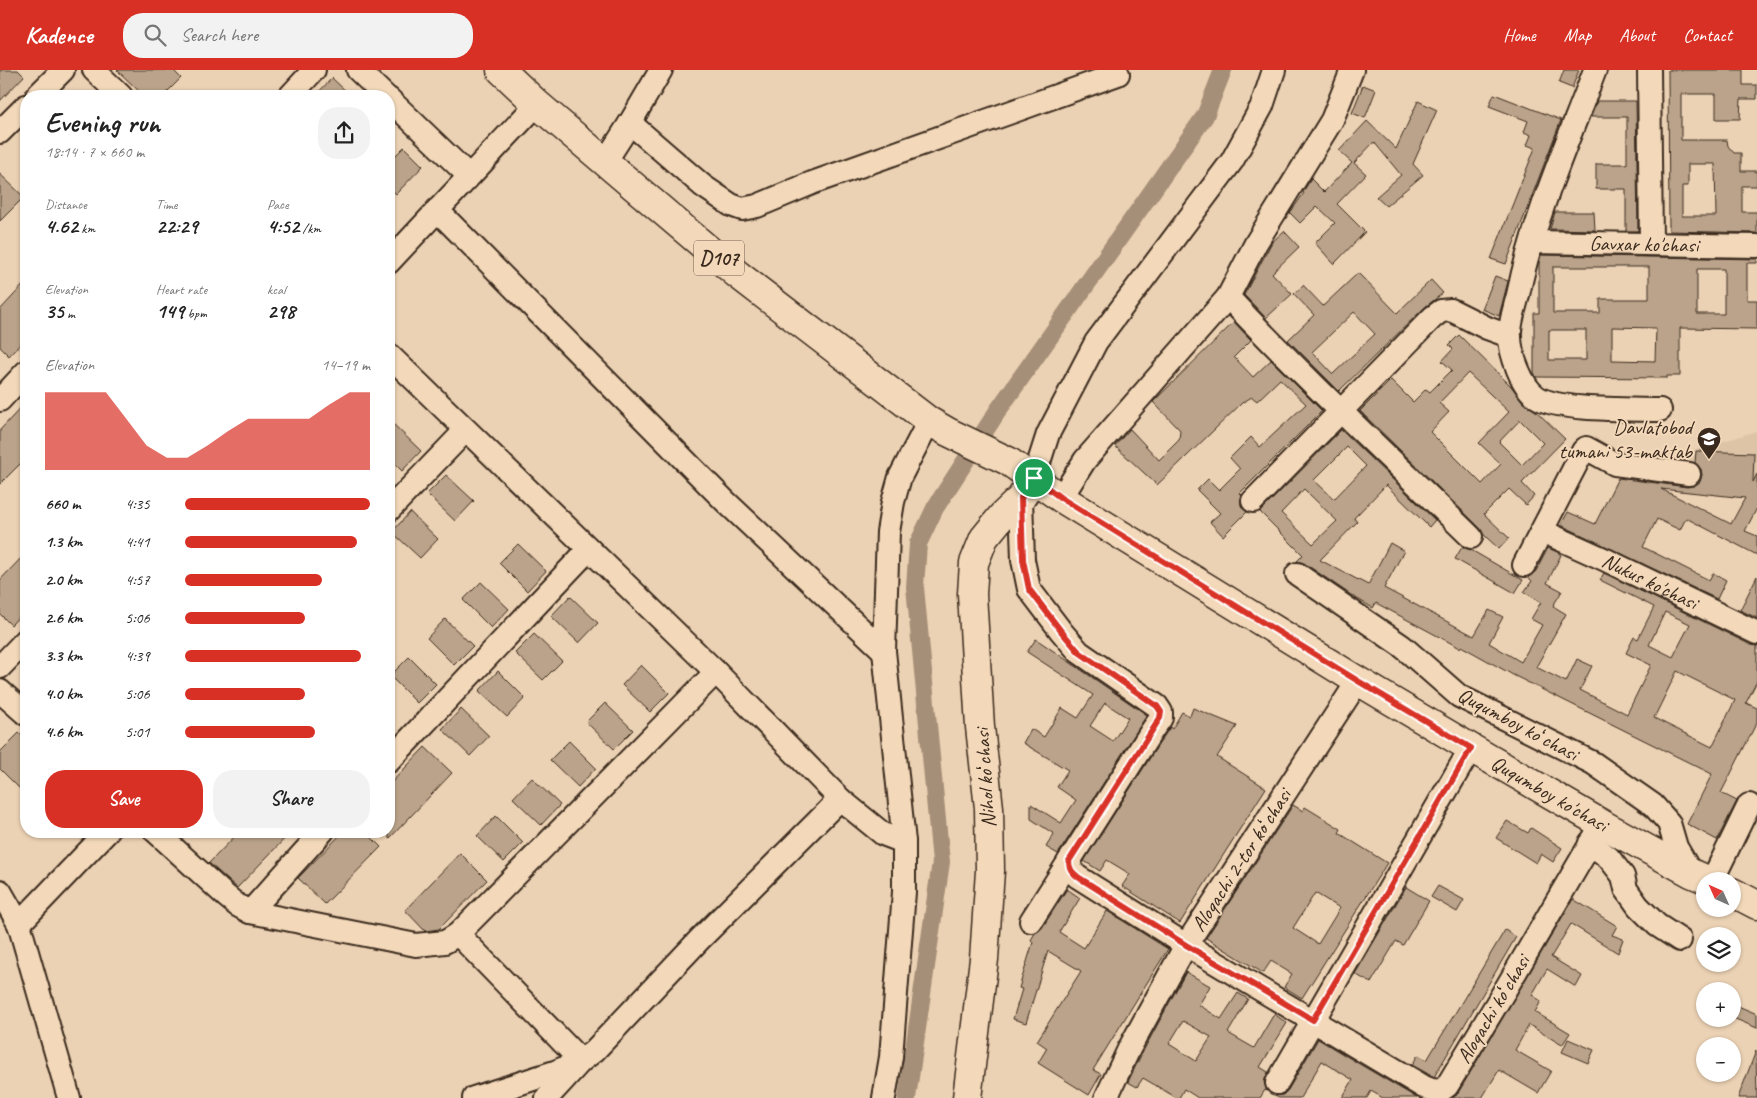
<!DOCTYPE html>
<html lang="en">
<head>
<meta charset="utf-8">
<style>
  body { margin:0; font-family:Caveat,sans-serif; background:#f2f2f2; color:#222; height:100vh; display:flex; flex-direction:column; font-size:19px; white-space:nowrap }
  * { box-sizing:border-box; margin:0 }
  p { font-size:16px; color:#767676 }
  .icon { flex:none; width:28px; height:28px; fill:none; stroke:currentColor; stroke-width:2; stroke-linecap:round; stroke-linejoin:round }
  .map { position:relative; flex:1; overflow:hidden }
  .drawer { position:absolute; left:20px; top:20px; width:375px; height:748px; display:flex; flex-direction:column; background:#fff; border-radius:20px; box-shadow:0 1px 4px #0004 }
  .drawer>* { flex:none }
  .needle { width:32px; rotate:315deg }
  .controls { position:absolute; left:1696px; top:802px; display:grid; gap:10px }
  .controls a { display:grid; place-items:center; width:45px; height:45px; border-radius:50%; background:#fff; box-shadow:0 1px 4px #0004; font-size:25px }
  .pin { position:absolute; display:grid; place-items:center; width:42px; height:42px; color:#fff; margin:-21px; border:2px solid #fff; border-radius:50%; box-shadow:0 1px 5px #0007 }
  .round { display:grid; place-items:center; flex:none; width:52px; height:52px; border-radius:20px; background:#f2f2f2 }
  .head { display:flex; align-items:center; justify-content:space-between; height:85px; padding:0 25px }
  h1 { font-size:28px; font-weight:700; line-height:38px }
  .stats { display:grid; grid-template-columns:repeat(3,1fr); gap:8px; height:85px; padding:5px 25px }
  .stats div { display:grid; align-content:center }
  .stats b { font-size:21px; font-weight:700 }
  .stats small { font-size:14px; font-weight:400 }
  .stats p { font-size:14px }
  .chart { height:140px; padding:10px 25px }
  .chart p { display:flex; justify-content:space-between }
  .chart svg { width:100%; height:90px; margin-top:5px; fill:#d93025; opacity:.7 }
  .primary-button { display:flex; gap:10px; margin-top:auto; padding:10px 25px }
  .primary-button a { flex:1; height:58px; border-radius:20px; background:#d93025; color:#fff; font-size:20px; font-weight:700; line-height:58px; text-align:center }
  .primary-button a+a { background:#f2f2f2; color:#222 }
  ul { padding:0 25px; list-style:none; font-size:16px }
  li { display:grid; grid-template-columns:80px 60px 1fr; align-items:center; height:38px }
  li i { height:12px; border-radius:6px; background:#d93025 }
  header { display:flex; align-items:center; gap:30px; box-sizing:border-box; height:70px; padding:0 25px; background:#d93025; color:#fff }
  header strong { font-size:24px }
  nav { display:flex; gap:28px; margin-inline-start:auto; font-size:18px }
  .search { width:350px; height:45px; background:#f2f2f2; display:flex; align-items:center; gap:12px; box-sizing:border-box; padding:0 18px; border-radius:20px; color:#767676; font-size:19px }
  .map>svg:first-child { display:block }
  .built { fill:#ddc4a7 }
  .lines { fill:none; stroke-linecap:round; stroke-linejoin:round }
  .canal { stroke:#a68f78; stroke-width:18 }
  .building { fill:#baa38a; stroke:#3b2a1e; fill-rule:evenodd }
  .minor-casing { stroke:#3b2a1e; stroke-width:26 }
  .major-casing { stroke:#3b2a1e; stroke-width:31 }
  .minor { stroke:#f3d9ba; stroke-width:22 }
  .major { stroke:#f3d9ba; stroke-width:28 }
  .route-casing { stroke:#fff; stroke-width:10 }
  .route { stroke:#d93025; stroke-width:6 }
  .labels { text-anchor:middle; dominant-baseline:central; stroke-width:4; stroke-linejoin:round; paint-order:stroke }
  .shield { fill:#f3d9ba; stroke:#725e4d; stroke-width:1 }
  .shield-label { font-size:20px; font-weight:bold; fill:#3b2a1e }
  .street-label { font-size:21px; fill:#3b2a1e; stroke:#f3d9ba }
  .poi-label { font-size:21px; fill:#3b2a1e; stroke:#f3d9ba; text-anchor:end }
</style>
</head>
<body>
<header>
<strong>Kadence</strong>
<div class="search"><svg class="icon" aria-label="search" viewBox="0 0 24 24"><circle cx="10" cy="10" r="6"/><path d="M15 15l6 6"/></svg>Search here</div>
<nav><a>Home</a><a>Map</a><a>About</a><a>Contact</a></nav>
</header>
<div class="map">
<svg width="1757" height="1028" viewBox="0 0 1757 1028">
  <rect width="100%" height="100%" fill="#ecd2b4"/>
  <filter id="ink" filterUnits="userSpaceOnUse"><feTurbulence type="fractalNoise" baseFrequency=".02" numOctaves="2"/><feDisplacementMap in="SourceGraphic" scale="10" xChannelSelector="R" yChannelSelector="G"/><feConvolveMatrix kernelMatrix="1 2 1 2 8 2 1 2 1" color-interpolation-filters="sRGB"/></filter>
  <g filter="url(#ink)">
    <path class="built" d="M1757 361V413L1660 398 1661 383 1698 379Z"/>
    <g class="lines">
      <path class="canal" d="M907 1028 941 792 915 517 918 474 935 438 999 339 1205 46 1223 0"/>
    </g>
    <g class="building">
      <path d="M0 0H18L24 6 0 31Z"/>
      <path d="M117 0H173L181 8 163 26H144Z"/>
      <path d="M1564 0H1579L1572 18 1559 13Z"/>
      <path d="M1668 0H1743V15H1757V29H1741L1740 49H1716V24H1681V70H1727L1728 76 1734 83H1741V101H1757V116H1742V142H1757V163L1669 161ZM1688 94H1715L1716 146H1682V116H1688Z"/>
      <path d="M332 8 351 26H315Z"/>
      <path d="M1363 15 1376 20 1365 48 1352 43Z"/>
      <path d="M1494 24 1561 50 1506 194 1491 189 1535 78 1527 75 1531 65 1524 62 1528 51 1489 36Z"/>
      <path d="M1418 31 1437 40 1413 94 1423 105 1386 136 1376 127 1401 105 1374 72 1354 93 1366 104 1337 134 1365 162 1334 194 1315 173 1335 153 1317 136 1300 153 1290 143 1304 123 1303 122 1311 109 1324 122 1352 93 1339 81 1367 51 1396 79Z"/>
      <path d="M1597 31H1636L1638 161H1626V119H1596V94H1627V47H1591Z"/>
      <path d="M404 77 423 96 396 124 389 117V92Z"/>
      <path d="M0 104 24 127 0 151Z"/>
      <path d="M1555 142H1594L1595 160 1550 159Z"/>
      <path d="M1284 161 1299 177 1272 203 1292 224 1266 248 1244 225 1272 172Z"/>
      <path d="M1541 185 1757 189V193H1747V230H1757V259L1680 258V306H1667V308L1536 307 1534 302V243H1539V193ZM1553 197H1649V229H1600V243H1553ZM1697 199H1724V244H1697ZM1612 257 1656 258 1655 291 1612 290ZM1549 260H1586V290H1549Z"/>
      <path d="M1358 203 1397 243 1431 210 1443 223 1424 238 1339 321 1288 270 1314 245 1294 224 1303 215 1323 236ZM1354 242 1375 264 1333 304 1312 282Z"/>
      <path d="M1495 206 1508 211 1499 246 1482 239Z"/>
      <path d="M26 212V268L9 286 0 277V240Z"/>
      <path d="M1234 252 1251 270 1234 287 1253 307 1271 290 1322 341 1240 423 1242 425 1241 435 1247 442 1223 466 1210 452 1220 443 1197 420 1208 409 1219 420 1240 399 1230 388 1251 367 1260 377 1306 334 1280 309 1257 331 1252 327 1243 332 1157 415 1115 376 1130 359 1159 390 1179 370 1180 360 1153 332Z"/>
      <path d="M1459 265 1511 316 1523 332 1537 342 1565 369 1522 413 1534 426 1526 435 1509 419 1484 444 1509 468 1499 479 1484 465 1480 458 1360 341 1391 310 1413 332 1426 319 1430 322 1452 300 1442 291 1453 279 1449 275ZM1468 303 1509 342 1479 373 1501 394 1482 414 1430 362 1449 342 1439 333ZM1520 350 1543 373 1522 395 1499 372Z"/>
      <path d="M26 332V388L0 414V360Z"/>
      <path d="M389 350 421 381 402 401 389 388Z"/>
      <path d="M1341 360 1435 450 1429 457 1386 415 1354 448 1357 452 1320 490 1368 515 1390 473 1404 481 1384 518 1474 566 1489 540 1503 547 1489 573 1521 592 1542 555 1531 549 1541 532 1524 522 1532 511 1528 507 1536 501 1548 478 1557 482 1561 485 1547 513 1562 521 1553 536 1566 544 1536 597 1566 612 1577 589 1592 596 1580 620 1627 644 1651 595 1626 583 1634 567 1638 569 1654 537 1600 510 1604 503 1751 575 1757 576V611L1746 633 1757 638V652L1721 723 1737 731 1717 770 1687 754 1712 704 1513 605 1461 576 1460 578 1376 533 1373 538 1354 527 1304 493 1297 491 1303 485 1260 442ZM1347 377 1366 396 1334 429 1314 410ZM1304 419 1337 451 1313 474 1281 443ZM1665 542 1690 554 1673 587 1649 575ZM1677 601 1735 630 1712 677 1654 648Z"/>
      <path d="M1696 381 1754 383 1753 412 1757 404V438L1745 461 1757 466V485L1686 448 1680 460 1657 449 1643 477 1709 510 1713 503 1726 510 1717 529 1561 455 1568 442 1595 454 1618 408 1687 417 1694 416 1700 412 1702 405 1701 399 1695 393ZM1661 419 1745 428 1731 454Z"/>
      <path d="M446 405 474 431 455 451 427 424Z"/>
      <path d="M410 442 438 469 420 488 392 462Z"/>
      <path d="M518 474 546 501 527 521 499 493Z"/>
      <path d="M1462 477 1471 480 1523 510 1515 523 1455 489Z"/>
      <path d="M26 483V539L11 555 0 544V510Z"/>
      <path d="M1757 506V548L1740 540Z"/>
      <path d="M481 512 509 539 491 558 463 530Z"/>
      <path d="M570 526 598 553 579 573 551 546Z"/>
      <path d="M445 549 473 576 454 595 427 568Z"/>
      <path d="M534 564 562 591 543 610 515 583Z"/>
      <path d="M1036 569 1147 645 1058 784 1046 777 1054 764 1031 749V734L1061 753 1076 730 1057 717 1068 700 1023 673 1031 659 1044 667 1062 638 1078 648 1093 625 1027 582ZM1105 633 1128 648 1113 671 1090 656Z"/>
      <path d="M409 587 436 614 417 633 390 606Z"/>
      <path d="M641 595 669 623 650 642 622 615Z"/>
      <path d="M498 601 525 628 507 647 479 621Z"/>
      <path d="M605 633 633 660 614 679 586 652Z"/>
      <path d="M1193 638 1237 656 1217 687 1266 718 1180 853 1122 816 1130 804 1107 790 1100 801 1084 791 1164 666 1170 657 1172 659 1182 642 1190 646Z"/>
      <path d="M461 639 489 666 470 686 442 659Z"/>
      <path d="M19 663 26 670V725L0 699V682Z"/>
      <path d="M569 671 596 698 578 717 550 690Z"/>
      <path d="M425 677 452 703 389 769V715Z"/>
      <path d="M532 708 560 735 541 755 513 728Z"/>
      <path d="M1293 735 1303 741 1305 737 1341 759 1339 763 1387 793 1302 928 1284 917 1292 904 1271 891 1263 903 1206 868ZM1315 823 1340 838 1318 874 1293 858Z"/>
      <path d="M496 746 523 773 504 792 477 766Z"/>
      <path d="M1507 751 1528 763 1531 758 1562 778 1553 792 1541 784 1536 793 1496 768Z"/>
      <path d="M240 761H292L237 818 209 793Z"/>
      <path d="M344 761H365L381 777 325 834 298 808Z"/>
      <path d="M460 783 487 810 439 859 425 861 405 840Z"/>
      <path d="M1438 816 1464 830 1457 842 1431 827Z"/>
      <path d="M1406 817 1429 831 1403 875 1396 871 1371 913 1355 904Z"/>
      <path d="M1067 819 1080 828 1059 862 1084 878 1107 841 1168 879 1093 1000 1101 1004 1089 1025 1038 993 1047 978 1037 971 1081 901 1048 881 1026 953 1013 949 1022 919 1019 918 1033 872 1031 870 1035 863 1042 858Z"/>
      <path d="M1573 829 1617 856 1612 865 1623 869 1618 883 1571 854 1551 887 1582 906 1576 917 1547 899 1532 925 1541 931 1535 942 1570 963 1562 975 1529 955 1515 980 1551 1001 1538 1023 1499 1000 1482 1028H1453L1458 1023Z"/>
      <path d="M1505 860 1516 867 1434 1007 1412 995 1418 985 1427 990Z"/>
      <path d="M1186 902 1210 916 1199 935 1221 949 1238 923 1248 929 1228 963 1254 978 1274 944 1287 953 1260 997 1268 1002 1264 1012 1267 1021 1265 1020 1260 1028H1198L1184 1019 1179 1028H1177L1143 1008 1137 1017 1128 1012 1141 985ZM1183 951 1211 967 1196 991 1169 974Z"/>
      <path d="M1738 936 1757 944V958L1733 948Z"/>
      <path d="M1318 969 1361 995 1417 1028H1383L1371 1021 1367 1028H1342L1353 1010 1322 991 1300 1028H1279L1275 1026 1283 1025 1288 1020Z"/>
      <path d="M1568 969 1594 980 1588 993 1562 982Z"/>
      <path d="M1756 981 1757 1028H1738Z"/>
    </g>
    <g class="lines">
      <defs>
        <g id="minor">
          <path d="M94 0 121 26"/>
          <path d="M358 0 385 26"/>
          <path d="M1595 0C1567 74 1534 147 1518 225 1515 237 1509 255 1510 266 1510 284 1522 317 1537 327 1558 341 1632 339 1660 340"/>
          <path d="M1649 0 1651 173"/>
          <path d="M37 26 63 0"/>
          <path d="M290 26 314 0"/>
          <path d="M389 29 468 105"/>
          <path d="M630 53 703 116 731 135 742 139 757 136 812 113 1118 4"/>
          <path d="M0 62 26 36"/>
          <path d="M605 92 630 53 661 0"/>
          <path d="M437 140 725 431 884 581"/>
          <path id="s1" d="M1532 172 1757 176"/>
          <path d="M389 192 537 34"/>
          <path d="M1228 227C1306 310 1390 388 1471 467"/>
          <path d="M389 285 716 602 840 729 883 764 904 772"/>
          <path d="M0 330 26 302"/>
          <path d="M1034 408 1048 364 1096 272 1232 91 1262 36 1274 0"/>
          <path d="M1021 428 1023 490 1029 519 1061 561 1079 582 1157 636 1161 642V648L1153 659 1031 851"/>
          <path d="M1061 428 1085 390 1228 227 1256 173 1332 50 1352 0"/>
          <path d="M1253 431 1433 247 1441 241 1451 240 1487 258 1509 266"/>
          <path d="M389 440 466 360"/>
          <path id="s2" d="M1542 461 1606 490 1757 563"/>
          <path d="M1524 495 1583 381 1586 378 1615 394 1689 404"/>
          <path d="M1297 504 1402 576 1459 626 1593 693 1653 735 1669 753 1676 777 1691 803"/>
          <path d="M0 597 26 570"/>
          <path d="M0 621 26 644"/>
          <path d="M389 691 589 479"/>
          <path d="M155 761 226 826 237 835 250 842 416 875 445 872 458 864 716 602"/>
          <path d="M1590 773 1609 788 1623 806 1626 819 1638 836 1657 855 1680 870"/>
          <path d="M1069 791 1072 802 1078 807 1186 875 1424 1017 1432 1020 1440 1021 1447 1016 1505 920 1602 754"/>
          <path d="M1712 811 1749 735"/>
          <path d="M0 821 19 854 108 761"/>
          <path d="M250 842 323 761"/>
          <path d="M19 854 69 1028"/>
          <path d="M458 864 581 991 547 1028"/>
          <path d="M1277 1013 1471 678"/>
          <path d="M474 1028 555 1002 581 991 594 981 700 869 840 729"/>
          <path d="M884 1028 891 987 904 822V772L884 581 888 462 893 432 900 407 929 351"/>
          <path d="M1106 1028 1129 979 1186 875 1358 611"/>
        </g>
        <g id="major">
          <path id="s3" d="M501 0 537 34 737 204 929 351 948 362 1008 391 1061 428 1358 611 1471 678 1602 754 1691 803 1710 811"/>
          <path d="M1732 822 1757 835"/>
          <path d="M967 1028 984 889 990 801 989 738 980 657 972 524 974 493 984 468 1002 446 1021 428 1034 408"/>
        </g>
      </defs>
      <use href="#minor" class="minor-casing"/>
      <use href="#major" class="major-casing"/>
      <use href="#minor" class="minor"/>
      <use href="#major" class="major"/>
    </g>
  </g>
  <g class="lines" filter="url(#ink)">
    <defs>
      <path id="route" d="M1034 408 1061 428 1358 611 1471 678 1313 950 1186 875 1078 807C1072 802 1069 799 1069 791L1160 648 1161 642 1157 636 1079 582 1061 561 1029 519 1023 490 1021 428Z"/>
    </defs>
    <use href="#route" class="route-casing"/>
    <use href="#route" class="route"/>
  </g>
  <defs>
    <symbol id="school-pin" viewBox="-11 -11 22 30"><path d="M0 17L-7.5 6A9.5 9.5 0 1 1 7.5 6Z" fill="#3b2a1e" stroke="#f3d9ba"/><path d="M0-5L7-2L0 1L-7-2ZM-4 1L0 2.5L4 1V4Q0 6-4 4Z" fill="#fff"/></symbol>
  </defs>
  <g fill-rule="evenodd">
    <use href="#school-pin" x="1695" y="355" width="28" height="38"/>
  </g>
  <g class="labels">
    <rect class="shield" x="694" y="170.5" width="50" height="35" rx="4"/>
    <g class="shield-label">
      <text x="719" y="188">D107</text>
    </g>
    <g class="street-label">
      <text stroke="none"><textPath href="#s1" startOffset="112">Gavxar ko'chasi</textPath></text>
      <text stroke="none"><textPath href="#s2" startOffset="119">Nukus ko'chasi</textPath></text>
      <text transform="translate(1518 654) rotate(28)">Ququmboy koʻchasi</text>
      <text transform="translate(985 708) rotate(-94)">Nihol koʻchasi</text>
      <text stroke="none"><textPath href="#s3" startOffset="1278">Ququmboy ko'chasi</textPath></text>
      <text transform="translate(1241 790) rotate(-57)">Aloqachi 2-tor koʻchasi</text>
      <text transform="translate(1493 939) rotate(-59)">Aloqachi koʻchasi</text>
    </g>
    <g class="poi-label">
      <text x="1692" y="357">Davlatobod<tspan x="1692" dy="24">tumani 53-maktab</tspan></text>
    </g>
  </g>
</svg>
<div class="controls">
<a><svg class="needle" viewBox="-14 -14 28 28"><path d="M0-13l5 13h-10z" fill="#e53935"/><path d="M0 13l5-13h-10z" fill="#767676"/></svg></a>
<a><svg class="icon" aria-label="layers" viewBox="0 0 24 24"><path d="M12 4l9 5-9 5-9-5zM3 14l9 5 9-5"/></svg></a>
<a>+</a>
<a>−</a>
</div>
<div class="pin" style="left:1034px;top:408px;background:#1e9e55"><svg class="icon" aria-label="arrive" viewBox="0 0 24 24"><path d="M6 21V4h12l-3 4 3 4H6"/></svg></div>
<section class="drawer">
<div class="head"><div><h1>Evening run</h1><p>18:14 · 7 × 660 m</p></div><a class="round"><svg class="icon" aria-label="share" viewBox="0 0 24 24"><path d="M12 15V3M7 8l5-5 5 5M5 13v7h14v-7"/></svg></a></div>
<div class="stats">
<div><p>Distance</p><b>4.62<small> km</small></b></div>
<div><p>Time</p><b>22:29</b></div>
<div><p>Pace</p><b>4:52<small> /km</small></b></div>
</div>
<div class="stats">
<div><p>Elevation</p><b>35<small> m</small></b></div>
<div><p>Heart rate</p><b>149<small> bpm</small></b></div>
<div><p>kcal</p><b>298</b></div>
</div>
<div class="chart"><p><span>Elevation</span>14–19 m</p>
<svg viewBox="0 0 160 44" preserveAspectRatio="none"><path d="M0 44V6L10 6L20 6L30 6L40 19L50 32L60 38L70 38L80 32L90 25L100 19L110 19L120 19L130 19L140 12L150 6L160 6V44z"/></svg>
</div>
<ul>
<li><b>660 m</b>4:35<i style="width:100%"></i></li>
<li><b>1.3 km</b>4:41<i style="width:93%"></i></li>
<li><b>2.0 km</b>4:57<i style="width:74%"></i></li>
<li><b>2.6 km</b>5:06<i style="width:65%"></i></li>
<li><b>3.3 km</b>4:39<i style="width:95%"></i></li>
<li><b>4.0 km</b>5:06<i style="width:65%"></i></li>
<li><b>4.6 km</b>5:01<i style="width:70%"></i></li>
</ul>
<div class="primary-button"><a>Save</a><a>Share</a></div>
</section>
</div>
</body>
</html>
